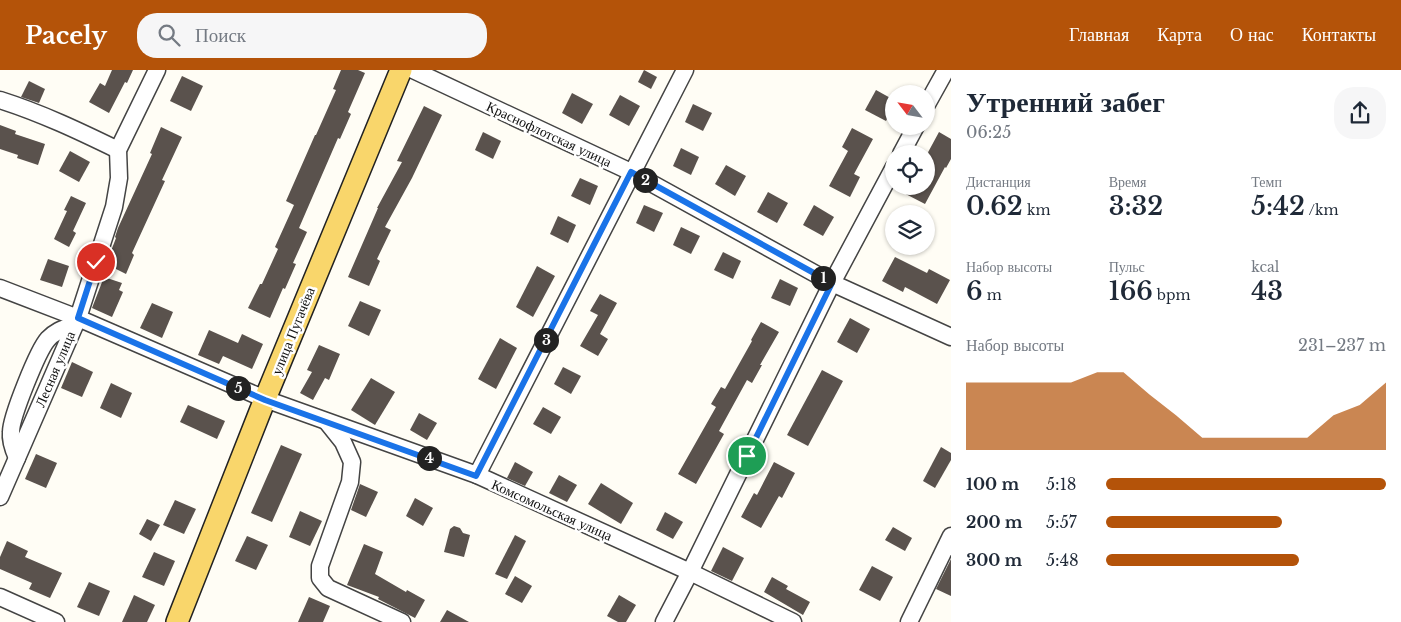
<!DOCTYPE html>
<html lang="ru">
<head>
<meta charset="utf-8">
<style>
  body { margin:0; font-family:"Libre Baskerville",serif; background:#f6f6f7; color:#1f2937; height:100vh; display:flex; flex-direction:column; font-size:19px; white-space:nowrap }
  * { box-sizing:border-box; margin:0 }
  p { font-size:16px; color:#747a83 }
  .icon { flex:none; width:28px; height:28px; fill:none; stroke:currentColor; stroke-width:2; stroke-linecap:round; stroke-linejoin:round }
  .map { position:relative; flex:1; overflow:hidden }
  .panel { display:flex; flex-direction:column; background:#fff; width:450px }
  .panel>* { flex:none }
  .needle { width:32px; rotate:301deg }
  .controls { position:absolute; left:885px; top:15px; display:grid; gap:10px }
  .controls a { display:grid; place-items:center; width:50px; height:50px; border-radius:50%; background:#fff; box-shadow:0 1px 4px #0004; font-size:25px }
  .pin { position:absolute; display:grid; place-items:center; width:42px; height:42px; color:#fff; margin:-21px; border:2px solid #fff; border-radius:50%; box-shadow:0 1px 5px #0007 }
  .km { position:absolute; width:25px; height:25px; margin:-12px; border-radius:50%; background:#222; color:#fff; font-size:14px; line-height:25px; text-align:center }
  .round { display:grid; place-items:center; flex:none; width:52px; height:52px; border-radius:20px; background:#f6f6f7 }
  .overview { display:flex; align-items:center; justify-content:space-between; height:85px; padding:0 15px }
  h1 { font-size:28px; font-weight:600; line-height:38px }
  .stats { display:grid; grid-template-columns:repeat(3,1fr); gap:8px; height:85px; padding:5px 15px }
  .stats div { display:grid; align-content:center }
  .stats b { font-size:25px; font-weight:600 }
  .stats small { font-size:14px; font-weight:400 }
  .stats p { font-size:14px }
  .chart { height:140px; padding:10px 15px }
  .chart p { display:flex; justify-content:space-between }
  .chart svg { width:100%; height:90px; margin-top:5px; fill:#b45309; opacity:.7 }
  ul { padding:0 15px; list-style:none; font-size:16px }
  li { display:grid; grid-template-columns:80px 60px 1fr; align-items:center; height:38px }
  li i { height:12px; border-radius:6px; background:#b45309 }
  header { display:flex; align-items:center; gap:30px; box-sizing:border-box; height:70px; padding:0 25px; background:#b45309; color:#fff }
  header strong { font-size:24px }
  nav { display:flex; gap:28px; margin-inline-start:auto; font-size:18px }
  .search { width:350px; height:45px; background:#f6f6f7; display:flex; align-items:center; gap:12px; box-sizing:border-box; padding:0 18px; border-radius:20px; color:#747a83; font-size:19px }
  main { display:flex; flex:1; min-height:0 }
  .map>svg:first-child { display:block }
  .building { fill:#5a524d }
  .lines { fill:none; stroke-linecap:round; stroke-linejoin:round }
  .minor-casing { stroke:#444; stroke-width:19 }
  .major-casing { stroke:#222; stroke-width:24 }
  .minor { stroke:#fff; stroke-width:16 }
  .major { stroke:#f9d66b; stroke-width:21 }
  .route-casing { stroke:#fff; stroke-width:10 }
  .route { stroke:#1a73e8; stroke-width:6 }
  .labels { text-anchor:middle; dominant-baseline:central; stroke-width:5; stroke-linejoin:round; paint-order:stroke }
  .street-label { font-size:14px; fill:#111; stroke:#fff }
</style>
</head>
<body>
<header>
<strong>Pacely</strong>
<div class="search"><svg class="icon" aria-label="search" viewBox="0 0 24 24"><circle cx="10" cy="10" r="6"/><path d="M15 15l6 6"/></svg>Поиск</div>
<nav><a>Главная</a><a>Карта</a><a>О нас</a><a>Контакты</a></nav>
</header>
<main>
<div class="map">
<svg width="951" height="552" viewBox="0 0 951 552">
  <rect width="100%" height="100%" fill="#fffdf5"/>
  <g class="building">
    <path d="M112 0H133L127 13 125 12 109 43 89 32 100 13 105 16Z"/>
    <path d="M341 0H358L365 3 348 42 351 44 340 69 338 68 299 158 307 162 293 193 296 194 285 219 283 218 270 248 248 238 260 214H262L278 179 275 177 294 135 286 131 315 65H316L336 20 333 19Z"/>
    <path d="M644 0 657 7 651 19 638 12Z"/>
    <path d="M182 6 203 16 191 41 170 31Z"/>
    <path d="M29 11 45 19 39 33 21 27Z"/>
    <path d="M876 20 894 30V36L886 51 865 40Z"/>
    <path d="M572 23 593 34 582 54 562 43Z"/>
    <path d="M620 25 640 36 629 56 609 45Z"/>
    <path d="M693 34 712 43 703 61 685 52Z"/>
    <path d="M424 36 442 45 412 108 385 157 391 160 377 189 380 191 369 216 348 207 378 138H377L402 92 397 91Z"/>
    <path d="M0 55 16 61 15 64 45 74 38 95 17 88 18 85 0 79Z"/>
    <path d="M161 57 182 67 162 110 165 111 132 183 134 185 126 204 106 194 116 168 115 167 118 158 152 84 150 83Z"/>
    <path d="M852 58 873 69 854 104 860 107 850 127 829 116 848 81 842 77Z"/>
    <path d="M483 62 501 71 493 89 475 80Z"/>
    <path d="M939 62 951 69V89L946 98 945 97 925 134 894 118 895 116H926V86Z"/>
    <path d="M681 78 699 87 691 105 673 96Z"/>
    <path d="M70 81 90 92 79 112 59 101Z"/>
    <path d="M726 95 746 106 735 126 715 114Z"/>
    <path d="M580 108 598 116 590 135 571 126Z"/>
    <path d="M768 122 788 133 777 153 757 142Z"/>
    <path d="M71 126 86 133 73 161 76 163 69 177 54 169 67 141 64 140Z"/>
    <path d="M644 135 663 143 654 162 636 153Z"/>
    <path d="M814 135 834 147 823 166 803 155Z"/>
    <path d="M558 146 576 155 568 173 550 164Z"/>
    <path d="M681 157 700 166 691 184 673 175Z"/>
    <path d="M723 182 741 191 733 209 714 200Z"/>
    <path d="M895 187 927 203 929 199 950 210 937 234 905 217 903 222 882 211Z"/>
    <path d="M48 189 69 196 62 217 40 210Z"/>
    <path d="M537 196 555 206 533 247 516 237Z"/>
    <path d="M104 207 122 213 119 220 123 222 112 247 92 238Z"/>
    <path d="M780 209 798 218 790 236 771 228Z"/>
    <path d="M600 224 617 233 600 264 608 269 598 286 580 276 598 245 590 241Z"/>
    <path d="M360 231 381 240 369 266 348 256Z"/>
    <path d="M152 233 173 242 162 268 140 258Z"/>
    <path d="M850 248 870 259 857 283 837 272Z"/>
    <path d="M761 252 779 262 760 295H762L752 313 747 310 719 361 724 364 696 414 678 404 716 337 711 334 721 317 725 319 752 271 751 270Z"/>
    <path d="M209 260 238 273 242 264 263 274 252 299 223 286 219 294 198 285Z"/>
    <path d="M500 268 517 278 496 319 478 309Z"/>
    <path d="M319 275 340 284 329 310 325 308 313 330 300 323 312 302 307 300Z"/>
    <path d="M72 292 93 302 82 327 61 318Z"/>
    <path d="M563 297 581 306 571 324 554 314Z"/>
    <path d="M822 300 843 311 808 376 787 365Z"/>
    <path d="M371 308 395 322 375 355 351 340Z"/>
    <path d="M111 313 132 323 121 348 100 338Z"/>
    <path d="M188 335 225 351 217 369 180 352Z"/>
    <path d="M543 337 561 347 551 364 533 354Z"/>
    <path d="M419 343 437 353 427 370 410 360Z"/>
    <path d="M281 375 302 384 272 452 251 443Z"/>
    <path d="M941 377 951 383V390L935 418 923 411Z"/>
    <path d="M36 384 57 393 46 418 25 409Z"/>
    <path d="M515 392 533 402 525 416 507 408Z"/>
    <path d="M774 392 795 403 782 428 779 426 761 458 741 447 754 423 757 425Z"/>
    <path d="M559 405 577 415 567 432 549 423Z"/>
    <path d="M601 413 633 433 621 454 588 434Z"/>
    <path d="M360 414 378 422 366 447 351 440Z"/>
    <path d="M415 428 433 438 423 456 406 446Z"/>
    <path d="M175 430 196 439 184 464 163 455Z"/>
    <path d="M300 441 322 451 310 476 289 467Z"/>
    <path d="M665 442 683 452 673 469 656 460Z"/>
    <path d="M147 449 160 455 151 471 139 464Z"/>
    <path d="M454 456 460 458 463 463 470 465 464 487 444 482 450 459Z"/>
    <path d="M893 457 912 468 905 481 885 470Z"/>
    <path d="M515 465 526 471 507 509 495 504Z"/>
    <path d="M247 466 268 475 256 500 235 491Z"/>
    <path d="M7 471 28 481 25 487 62 503 50 528 29 519 32 513 0 499V487Z"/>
    <path d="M364 474 383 482 375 504 406 522 407 520 425 530 415 548 378 529 379 527 347 515Z"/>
    <path d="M723 477 744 488 732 511 711 501Z"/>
    <path d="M154 482 175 491 164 516 142 507Z"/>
    <path d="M951 489V526L936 519Z"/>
    <path d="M872 496 893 507 880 531 859 520Z"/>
    <path d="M515 506 532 516 522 533 505 524Z"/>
    <path d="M772 507 788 516 786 519 810 532 803 545 764 522Z"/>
    <path d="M89 512 110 521 99 546 77 537Z"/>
    <path d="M134 525 155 535 147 552H122Z"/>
    <path d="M619 525 636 535 626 552H618L607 546Z"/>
    <path d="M309 527 330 536 323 552H298Z"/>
    <path d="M447 540 469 552H440Z"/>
  </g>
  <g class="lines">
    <defs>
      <g id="minor">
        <path d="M413 0 631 102 832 213 951 267"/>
        <path d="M0 30C41 43 79 61 118 80"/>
        <path d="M926 36 946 0"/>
        <path d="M901 84 916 56"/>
        <path d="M0 218 78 248 265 329 477 405 690 502 793 552"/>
        <path d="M327 352 343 372 352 392 350 412 320 496V508L328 518 402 552"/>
        <path d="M17 388C13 379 10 371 11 362 11 347 38 280 48 269 55 261 65 258 75 254"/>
        <path d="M477 405 685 0"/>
        <path d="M0 427 78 248 114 137 119 108 118 80 157 0"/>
        <path d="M0 527 56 552"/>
        <path d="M664 552 690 502 832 213 894 97"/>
        <path d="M909 552 951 466"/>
      </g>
      <path id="major" d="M177 552 265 329 401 0"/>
    </defs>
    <use href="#minor" class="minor-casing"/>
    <use href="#major" class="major-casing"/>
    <use href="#minor" class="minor"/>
    <use href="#major" class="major"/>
  </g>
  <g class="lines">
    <defs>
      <path id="route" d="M96 192 78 248 265 330 476 406 631 102 832 213 747 386"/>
    </defs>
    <use href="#route" class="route-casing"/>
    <use href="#route" class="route"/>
  </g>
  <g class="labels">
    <g class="street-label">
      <text transform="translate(549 64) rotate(25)">Краснофлотская улица</text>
      <text transform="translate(293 261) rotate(-68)">улица Пугачёва</text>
      <text transform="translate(55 299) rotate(-67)">Лесная улица</text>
      <text transform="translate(552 440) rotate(24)">Комсомольская улица</text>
    </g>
  </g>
</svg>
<div class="controls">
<a><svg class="needle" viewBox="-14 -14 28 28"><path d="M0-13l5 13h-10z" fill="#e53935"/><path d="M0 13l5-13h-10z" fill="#747a83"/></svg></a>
<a><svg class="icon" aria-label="locate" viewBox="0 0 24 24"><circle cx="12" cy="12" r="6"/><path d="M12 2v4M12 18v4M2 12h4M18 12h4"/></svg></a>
<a><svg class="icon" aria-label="layers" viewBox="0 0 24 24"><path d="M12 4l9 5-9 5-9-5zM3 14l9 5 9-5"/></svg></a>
</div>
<div class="pin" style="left:747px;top:386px;background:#1e9e55"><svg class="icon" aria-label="arrive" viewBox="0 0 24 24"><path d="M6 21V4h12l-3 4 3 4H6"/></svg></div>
<div class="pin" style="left:96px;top:192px;background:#d93025"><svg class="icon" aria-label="check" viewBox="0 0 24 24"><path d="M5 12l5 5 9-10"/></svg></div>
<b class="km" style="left:823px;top:208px">1</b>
<b class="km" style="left:645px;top:110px">2</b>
<b class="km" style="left:546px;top:270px">3</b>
<b class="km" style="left:429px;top:388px">4</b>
<b class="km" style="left:238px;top:318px">5</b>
</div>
<section class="panel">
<div class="overview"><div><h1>Утренний забег</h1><p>06:25</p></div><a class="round"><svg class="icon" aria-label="share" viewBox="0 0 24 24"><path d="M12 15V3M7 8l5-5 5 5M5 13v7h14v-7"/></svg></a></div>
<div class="stats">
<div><p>Дистанция</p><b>0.62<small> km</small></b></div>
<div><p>Время</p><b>3:32</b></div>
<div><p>Темп</p><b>5:42<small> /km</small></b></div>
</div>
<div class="stats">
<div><p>Набор высоты</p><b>6<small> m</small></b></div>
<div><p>Пульс</p><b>166<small> bpm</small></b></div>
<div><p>kcal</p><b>43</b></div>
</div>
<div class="chart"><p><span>Набор высоты</span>231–237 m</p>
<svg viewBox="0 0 160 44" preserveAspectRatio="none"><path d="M0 44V11L10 11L20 11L30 11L40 11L50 6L60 6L70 17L80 27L90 38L100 38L110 38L120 38L130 38L140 27L150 22L160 11V44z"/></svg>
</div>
<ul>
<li><b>100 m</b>5:18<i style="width:100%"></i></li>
<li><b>200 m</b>5:57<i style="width:63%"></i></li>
<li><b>300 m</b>5:48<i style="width:69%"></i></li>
</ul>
</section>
</main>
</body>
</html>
